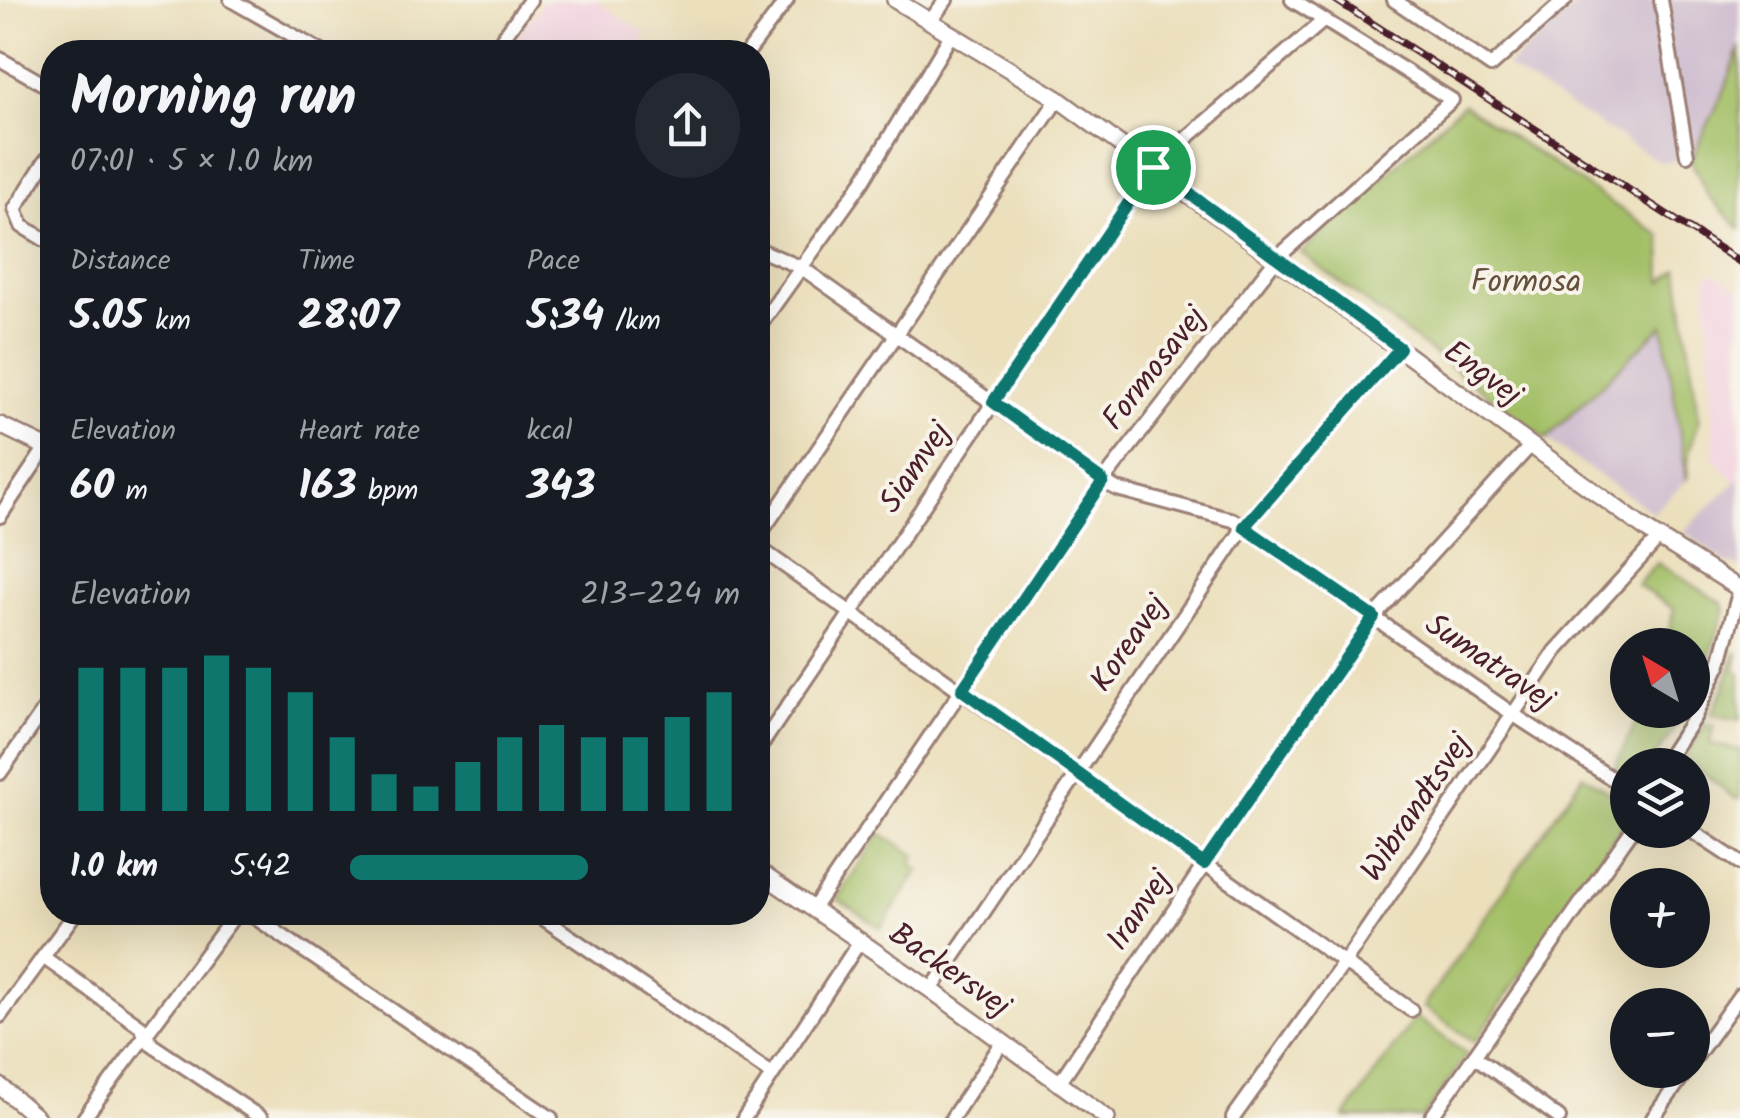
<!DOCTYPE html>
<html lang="en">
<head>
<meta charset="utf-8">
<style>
  body { margin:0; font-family:Kalam,sans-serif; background:#242831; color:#f1f3f6; height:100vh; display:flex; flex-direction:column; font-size:38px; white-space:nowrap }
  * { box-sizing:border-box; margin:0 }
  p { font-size:32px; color:#9ea1a6 }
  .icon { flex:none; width:55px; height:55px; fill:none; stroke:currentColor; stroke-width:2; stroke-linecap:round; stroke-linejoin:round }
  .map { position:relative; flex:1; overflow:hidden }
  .side { position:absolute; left:40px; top:40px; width:730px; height:885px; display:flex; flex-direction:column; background:#171b24; border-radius:40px; box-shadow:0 10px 40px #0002 }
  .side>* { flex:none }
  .needle { width:65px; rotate:322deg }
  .fabs { position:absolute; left:1610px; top:628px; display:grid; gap:20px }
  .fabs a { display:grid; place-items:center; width:100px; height:100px; border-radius:50%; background:#171b24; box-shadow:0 10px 40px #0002; font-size:50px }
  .pin { position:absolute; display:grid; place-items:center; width:85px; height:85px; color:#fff; margin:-42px; border:5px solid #fff; border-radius:50%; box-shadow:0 2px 10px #0007 }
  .round { display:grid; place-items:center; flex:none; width:105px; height:105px; border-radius:52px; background:#242831 }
  .summary { display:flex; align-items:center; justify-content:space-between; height:170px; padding:0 30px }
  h1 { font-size:55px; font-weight:600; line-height:75px }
  .figures { display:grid; grid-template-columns:repeat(3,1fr); gap:15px; height:170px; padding:10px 30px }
  .figures div { display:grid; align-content:center }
  .figures b { font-size:42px; font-weight:600 }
  .figures small { font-size:28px; font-weight:400 }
  .figures p { font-size:28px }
  .chart { height:280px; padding:20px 30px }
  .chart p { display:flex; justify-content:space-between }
  .chart svg { width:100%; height:180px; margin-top:10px; stroke:#0f766e; stroke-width:6 }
  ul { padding:0 30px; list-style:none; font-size:32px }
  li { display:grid; grid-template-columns:160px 120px 1fr; align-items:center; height:75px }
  li i { height:25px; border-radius:12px; background:#0f766e }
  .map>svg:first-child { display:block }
  .built { fill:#f3cfe0 }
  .industrial { fill:#cfbdcf }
  .green { fill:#a3bf66; stroke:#766f48; stroke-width:2.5 }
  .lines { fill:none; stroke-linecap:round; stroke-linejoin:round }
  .minor-casing { stroke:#9a7f74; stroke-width:18 }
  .tertiary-casing { stroke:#9a7f74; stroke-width:20 }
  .minor { stroke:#fff; stroke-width:12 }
  .tertiary { stroke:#fff; stroke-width:15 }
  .rail-casing { stroke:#4a1f2b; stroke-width:8 }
  .rail { stroke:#f7f3e8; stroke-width:4; stroke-dasharray:11; stroke-linecap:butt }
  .route-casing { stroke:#fff; stroke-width:20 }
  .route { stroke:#0f766e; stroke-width:12 }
  .labels { text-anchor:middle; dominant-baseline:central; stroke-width:8; stroke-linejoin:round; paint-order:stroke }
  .park-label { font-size:32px; fill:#654f3d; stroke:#f7f3e8 }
  .street-label { font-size:32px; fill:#4a1f2b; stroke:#f7f3e8 }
</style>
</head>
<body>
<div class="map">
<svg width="1740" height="1118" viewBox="0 0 1740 1118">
  <rect width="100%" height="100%" fill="#f7f3e8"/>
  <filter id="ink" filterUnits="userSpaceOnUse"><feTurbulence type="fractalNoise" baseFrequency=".01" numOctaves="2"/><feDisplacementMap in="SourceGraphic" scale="20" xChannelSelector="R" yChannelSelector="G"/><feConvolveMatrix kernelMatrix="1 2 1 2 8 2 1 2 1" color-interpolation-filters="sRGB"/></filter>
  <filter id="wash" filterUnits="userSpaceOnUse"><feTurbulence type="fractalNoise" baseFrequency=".0048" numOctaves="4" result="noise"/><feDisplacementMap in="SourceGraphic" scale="40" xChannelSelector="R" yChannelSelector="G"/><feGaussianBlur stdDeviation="2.25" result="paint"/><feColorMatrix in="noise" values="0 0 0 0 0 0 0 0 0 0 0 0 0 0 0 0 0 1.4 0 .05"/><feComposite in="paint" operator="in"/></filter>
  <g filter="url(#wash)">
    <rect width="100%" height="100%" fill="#ebdfbc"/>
    <g class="built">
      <path d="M544 0H596L647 35 633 52H506Z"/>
      <path d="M1714 272 1740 289V478L1736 482 1714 459 1706 277Z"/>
    </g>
    <g class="industrial">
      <path d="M1583 0H1740V47L1726 89 1692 159 1660 162 1506 67Z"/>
      <path d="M1663 324 1687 480 1653 512 1546 439Z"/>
      <path d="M1740 478V567L1726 563 1684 531Z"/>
    </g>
    <g class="green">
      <path d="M1740 47V229L1708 196 1691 160 1725 89Z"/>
      <path d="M1463 104 1661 236 1662 282 1678 269 1699 421 1689 452 1687 480 1663 325 1546 439 1301 253Z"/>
      <path d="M1657 563 1722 603 1725 609 1703 677 1693 698 1692 645H1666L1674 609 1637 585Z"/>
      <path d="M1735 653H1738L1735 671 1740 673V720L1711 714 1725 686Z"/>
      <path d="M1641 710H1687L1650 765H1628L1627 776 1615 768Z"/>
      <path d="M1706 724 1713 725 1710 744 1740 750V799L1734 798 1684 756Z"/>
      <path d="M1583 775 1627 803V819L1475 1042 1423 1007Z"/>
      <path d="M880 833 916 856 911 864 919 870 881 928 837 899Z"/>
      <path d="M1415 1017 1467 1054 1423 1118H1344Z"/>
    </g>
  </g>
  <g filter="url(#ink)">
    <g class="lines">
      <defs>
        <g id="minor">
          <path d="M231 0 322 52"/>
          <path d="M1394 0 1491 66 1565 0"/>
          <path d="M1661 0 1687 155"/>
          <path d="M930 21 946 0"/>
          <path d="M493 52 530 0"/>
          <path d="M748 52 787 0"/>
          <path d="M0 59 52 89"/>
          <path d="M52 159 46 160 15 209 22 226 52 244"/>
          <path d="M758 249 802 268 1103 481 1117 489 1233 520 1244 527 1514 715 1628 789"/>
          <path d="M758 328 863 181 951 35"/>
          <path d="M0 516 46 447"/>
          <path d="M758 537 1058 99"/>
          <path d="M758 547 1411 1010"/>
          <path d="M758 750 1153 167 1323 21"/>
          <path d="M1663 765 1695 716 1720 663 1740 589"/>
          <path d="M0 773 52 698"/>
          <path d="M1690 830 1740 863"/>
          <path d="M813 909 1103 481 1277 258 1452 100 1292 0"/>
          <path d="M247 912 551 1118"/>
          <path d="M534 912 772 1074"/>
          <path d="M43 957 140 1026 152 1045 261 1118"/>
          <path d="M931 990 1244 527 1400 348"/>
          <path d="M0 1016 76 912"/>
          <path d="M1474 1056 1559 1118"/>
          <path d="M1692 1062 1740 995"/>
          <path d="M1059 1083 1204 865 1374 617 1531 445"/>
          <path d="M84 1118 237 912"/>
          <path d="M744 1118 860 941"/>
          <path d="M952 1118 1002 1043"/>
          <path d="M1233 1118 1344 963 1556 651 1659 538"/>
          <path d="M1431 1118 1632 830"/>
          <path d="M1653 1118 1687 1070"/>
        </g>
        <g id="tertiary">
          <path d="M895 0 1058 99 1648 531 1740 589"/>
          <path d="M0 425 52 450"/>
          <path d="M758 871 931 990 1107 1118"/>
          <path d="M0 1086 37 1118"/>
        </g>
      </defs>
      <use href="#minor" class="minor-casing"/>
      <use href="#tertiary" class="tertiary-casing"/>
      <use href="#minor" class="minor"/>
      <use href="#tertiary" class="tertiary"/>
      <defs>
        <path id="rail" d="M1336 0 1740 262"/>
      </defs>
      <use href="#rail" class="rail-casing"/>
      <use href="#rail" class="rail"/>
    </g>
  </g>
  <g class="lines" filter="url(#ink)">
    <defs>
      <path id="route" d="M1153 167 1400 348 1244 527 1374 617 1204 864 962 690 1103 481 993 402Z"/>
    </defs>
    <use href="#route" class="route-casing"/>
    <use href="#route" class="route"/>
  </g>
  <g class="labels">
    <g class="park-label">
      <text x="1526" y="282">Formosa</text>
    </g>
    <g class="street-label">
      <text transform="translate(1155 369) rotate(-52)">Formosavej</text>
      <text transform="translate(1482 374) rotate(36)">Engvej</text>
      <text transform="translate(916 468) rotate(-56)">Siamvej</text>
      <text transform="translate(1130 644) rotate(-55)">Koreavej</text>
      <text transform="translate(1489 663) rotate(34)">Sumatravej</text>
      <text transform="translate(1417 808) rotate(-56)">Wibrandtsvej</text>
      <text transform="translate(1140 911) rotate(-56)">Iranvej</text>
      <text transform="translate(949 971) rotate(35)">Backersvej</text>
    </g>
  </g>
</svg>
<div class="fabs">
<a><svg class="needle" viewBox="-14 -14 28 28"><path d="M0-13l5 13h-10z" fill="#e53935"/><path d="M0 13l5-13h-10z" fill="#9ea1a6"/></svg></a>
<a><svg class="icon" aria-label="layers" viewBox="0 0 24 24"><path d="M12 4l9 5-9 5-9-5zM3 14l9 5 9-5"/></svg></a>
<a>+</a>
<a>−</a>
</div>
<div class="pin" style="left:1153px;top:167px;background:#1e9e55"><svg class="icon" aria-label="arrive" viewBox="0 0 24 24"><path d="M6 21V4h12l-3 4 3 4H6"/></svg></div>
<section class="side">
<div class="summary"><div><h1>Morning run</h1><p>07:01 · 5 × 1.0 km</p></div><a class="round"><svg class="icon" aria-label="share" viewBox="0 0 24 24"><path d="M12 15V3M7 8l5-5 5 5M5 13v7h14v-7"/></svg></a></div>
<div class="figures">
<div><p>Distance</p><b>5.05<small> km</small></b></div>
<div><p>Time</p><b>28:07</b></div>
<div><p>Pace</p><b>5:34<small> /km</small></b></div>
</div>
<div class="figures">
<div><p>Elevation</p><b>60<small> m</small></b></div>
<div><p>Heart rate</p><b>163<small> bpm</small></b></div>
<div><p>kcal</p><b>343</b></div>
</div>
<div class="chart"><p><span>Elevation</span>213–224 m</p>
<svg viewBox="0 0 160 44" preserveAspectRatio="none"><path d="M5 44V9M15 44V9M25 44V9M35 44V6M45 44V9M55 44V15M65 44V26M75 44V35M85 44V38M95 44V32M105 44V26M115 44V23M125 44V26M135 44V26M145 44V21M155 44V15"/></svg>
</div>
<ul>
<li><b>1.0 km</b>5:42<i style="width:61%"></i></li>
</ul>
</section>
</div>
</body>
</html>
